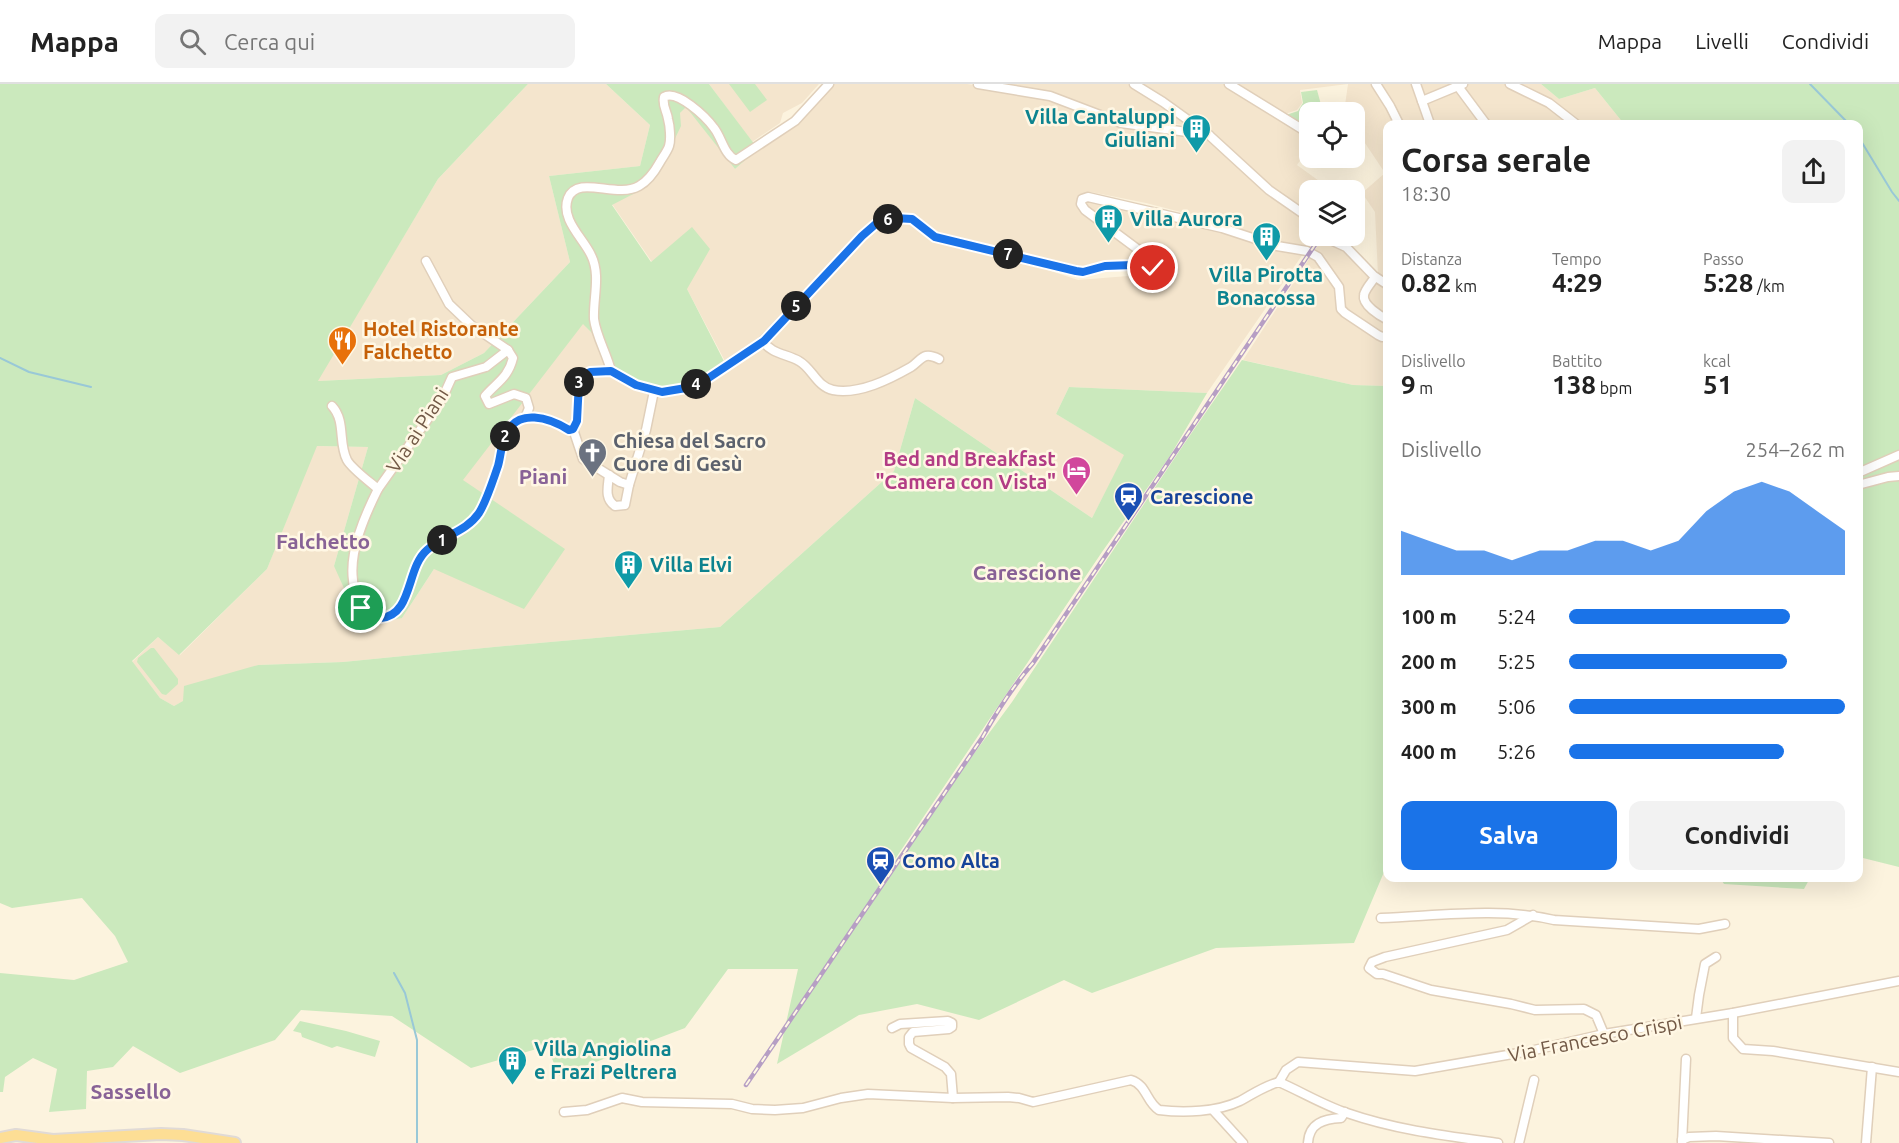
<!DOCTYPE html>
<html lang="it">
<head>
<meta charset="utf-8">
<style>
  body { margin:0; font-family:Ubuntu,sans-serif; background:#f2f2f2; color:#222; height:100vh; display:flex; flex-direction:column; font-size:22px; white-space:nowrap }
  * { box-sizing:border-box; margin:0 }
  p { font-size:20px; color:#767676 }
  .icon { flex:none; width:33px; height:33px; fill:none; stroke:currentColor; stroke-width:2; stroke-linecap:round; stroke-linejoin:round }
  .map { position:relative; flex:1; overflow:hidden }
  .side { position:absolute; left:1383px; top:36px; width:480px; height:762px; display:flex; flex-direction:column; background:#fff; border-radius:12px; box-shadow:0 6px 24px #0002 }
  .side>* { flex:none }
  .controls { position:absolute; left:1299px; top:18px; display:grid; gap:12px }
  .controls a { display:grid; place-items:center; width:66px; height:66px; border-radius:12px; background:#fff; box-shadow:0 6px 24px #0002; font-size:30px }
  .pin { position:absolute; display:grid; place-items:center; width:51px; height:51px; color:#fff; margin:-26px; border:3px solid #fff; border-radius:50%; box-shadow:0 2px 6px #0007 }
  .km { position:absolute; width:30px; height:30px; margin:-15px; border-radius:50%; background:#222; color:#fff; font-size:16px; line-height:30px; text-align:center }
  .round { display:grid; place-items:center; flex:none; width:63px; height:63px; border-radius:12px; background:#f2f2f2 }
  .overview { display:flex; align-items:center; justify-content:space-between; height:102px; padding:0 18px }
  h1 { font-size:33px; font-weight:600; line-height:45px }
  .figures { display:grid; grid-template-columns:repeat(3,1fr); gap:9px; height:102px; padding:6px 18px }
  .figures div { display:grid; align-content:center }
  .figures b { font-size:26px; font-weight:600 }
  .figures small { font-size:16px; font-weight:400 }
  .figures p { font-size:16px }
  .chart { height:168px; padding:12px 18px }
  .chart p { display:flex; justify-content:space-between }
  .chart svg { width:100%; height:108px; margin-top:6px; fill:#1a73e8; opacity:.7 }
  .primary-button { display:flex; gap:12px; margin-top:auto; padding:12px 18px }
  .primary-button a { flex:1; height:69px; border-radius:12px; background:#1a73e8; color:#fff; font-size:24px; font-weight:600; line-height:69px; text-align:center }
  .primary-button a+a { background:#f2f2f2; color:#222 }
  ul { padding:0 18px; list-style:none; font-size:20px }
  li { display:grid; grid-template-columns:96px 72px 1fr; align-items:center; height:45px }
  li i { height:15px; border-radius:8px; background:#1a73e8 }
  header { display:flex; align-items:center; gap:36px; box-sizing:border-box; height:84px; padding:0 30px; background:#fff; border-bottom:2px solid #e0e0e0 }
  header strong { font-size:28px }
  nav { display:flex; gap:33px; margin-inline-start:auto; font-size:21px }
  .search { width:420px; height:54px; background:#f2f2f2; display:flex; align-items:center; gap:15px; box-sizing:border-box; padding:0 21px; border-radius:12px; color:#767676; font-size:22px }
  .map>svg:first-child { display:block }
  .residential { fill:#f4e5cd }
  .green { fill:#cbe9bd }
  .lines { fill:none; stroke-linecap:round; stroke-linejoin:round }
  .stream { stroke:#99c8d7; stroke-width:2 }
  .minor-casing { stroke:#e0cfba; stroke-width:11 }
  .major-casing { stroke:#e0dad6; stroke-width:14 }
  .minor { stroke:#fff; stroke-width:8 }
  .major { stroke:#fdde95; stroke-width:10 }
  .rail-casing { stroke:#b69ec4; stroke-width:4.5 }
  .rail { stroke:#fff7e4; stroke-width:2; stroke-dasharray:7; stroke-linecap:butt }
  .route-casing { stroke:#fff; stroke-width:12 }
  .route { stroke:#1a73e8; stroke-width:8 }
  .labels { text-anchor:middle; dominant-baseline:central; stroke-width:5; stroke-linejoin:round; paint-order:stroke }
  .culture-label { font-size:20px; font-weight:bold; fill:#0d838f; stroke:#fff7e4; text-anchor:start }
  .food-label { font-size:20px; font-weight:bold; fill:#c56008; stroke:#fff7e4; text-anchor:start }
  .street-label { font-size:20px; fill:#725946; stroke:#fff7e4 }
  .worship-label { font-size:20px; font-weight:bold; fill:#5b616d; stroke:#fff7e4; text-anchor:start }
  .hotel-label { font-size:20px; font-weight:bold; fill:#b23c85; stroke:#fff7e4; text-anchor:end }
  .transit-label { font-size:20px; font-weight:bold; fill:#164399; stroke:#fff7e4; text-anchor:start }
  .neighbourhood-label { font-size:21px; font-weight:bold; fill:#886296; stroke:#fff7e4 }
</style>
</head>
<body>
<header>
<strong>Mappa</strong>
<div class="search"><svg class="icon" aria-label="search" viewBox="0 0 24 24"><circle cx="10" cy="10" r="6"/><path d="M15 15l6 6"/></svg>Cerca qui</div>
<nav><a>Mappa</a><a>Livelli</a><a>Condividi</a></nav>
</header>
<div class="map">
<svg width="1899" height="1059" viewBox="0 0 1899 1059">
  <rect width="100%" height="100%" fill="#fcf3de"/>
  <g class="residential">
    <path d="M528 0H606L650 41 640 82 549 92 570 178 484 269 441 291 317 297 438 95Z"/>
    <path d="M709 0H819L802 19 783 29 780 39 752 58Z"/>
    <path d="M832 0H967L1011 6 1052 14 1120 41 1209 56 1300 131 1309 145 1310 152H1315L1307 163 1281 159 1227 140 1146 119 1091 108 1081 112 1077 121 1149 177 1147 181 1127 177 1077 185 937 152 917 134H879L858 150 766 249 738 272 726 279 687 205 652 178 612 120 641 106 680 29 686 22 735 85Z"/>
    <path d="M986 0H1128L1187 41 1125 37 1044 8Z"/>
    <path d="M1142 0H1226L1307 51 1305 70 1297 81 1326 102 1323 106H1310L1309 129 1308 132Z"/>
    <path d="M1237 0H1373L1397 40H1388L1387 193 1378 191 1375 128 1362 109 1385 89 1355 44 1354 28H1344L1348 0 1300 6 1302 19 1297 26 1282 31Z"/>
    <path d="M1377 0H1412L1428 40H1401Z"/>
    <path d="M1419 0H1541L1559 15 1595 4 1624 40H1433Z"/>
    <path d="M1086 114 1138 124 1303 170 1207 309 1069 303 1056 330 1125 371 1092 434 915 314 894 387 720 543 494 563 343 578 258 581 174 622 160 614 132 578 158 553 180 571 267 485 316 362 368 363 334 482 402 534 434 485 564 465 462 396 583 239 594 251 698 306 729 287 763 260 855 161 880 141 911 139 934 155 1005 172 1078 196 1153 190 1163 178 1086 124 1083 122Z"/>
    <path d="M1322 155 1348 168 1387 204V302L1353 301 1243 276Z"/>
  </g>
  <g class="green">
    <path d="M0 0H528L438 95 318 297 441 291 484 269 570 178 549 92 640 82 650 41 606 0H709L758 65 735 85 686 23 680 29 681 42 659 88 641 106 612 121 651 178 692 143 710 165 687 205 729 287 698 306 653 311 605 282 594 251 583 240 463 396 565 465 524 525 434 485 402 534 361 542 334 482 368 363 317 362 267 485 179 571 158 553 132 577 160 614 174 622 183 617 184 602 258 581 343 578 494 563 720 543 894 387 915 314 1092 434 1124 371 1056 330 1069 303 1207 309 1170 372 1102 468 881 796 1012 618 1184 360 1242 276 1353 301 1387 302V781L1354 859 1216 864 1092 909 1064 896 979 936 917 920 859 931 777 980 798 885H728L685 944 559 992 547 962 471 984 392 932 301 926 275 956 180 989 133 962 113 983 87 987 86 1025 49 1028 57 985 33 974 5 993 3 1008H0V889L74 896 128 878 115 852 82 814 12 824 0 819Z"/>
    <path d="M729 0H755L767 16 750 28Z"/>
    <path d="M1541 0H1899V783L1859 773 1858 40H1624L1595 4 1559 15Z"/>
    <path d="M1317 6 1323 28H1310L1309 46 1283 32 1298 27 1303 19 1301 8Z"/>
    <path d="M151 564H154L178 595V600L166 611 162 610 137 578 138 574Z"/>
    <path d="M1720 794H1810L1804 805 1724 800Z"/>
    <path d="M300 937 346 947 380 957 375 973 337 962 332 964 302 953 301 949 293 947Z"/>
  </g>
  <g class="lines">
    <g class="stream">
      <path d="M1810 0 1849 40"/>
      <path d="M1858 52 1892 108 1899 117"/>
      <path d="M0 274 29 288 91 303"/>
      <path d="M394 889 405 909 417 956V1059"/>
    </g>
    <defs>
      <g id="minor">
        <path d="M978 0 1050 12 1121 39 1209 51"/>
        <path d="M1134 0 1163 18 1209 51 1269 106 1305 131 1310 140"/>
        <path d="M1229 0 1310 50"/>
        <path d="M1376 0 1390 22 1399 40"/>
        <path d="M1416 0 1430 40"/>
        <path d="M1510 0 1549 19 1576 40"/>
        <path d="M1457 1 1486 40"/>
        <path d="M1422 17 1463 0"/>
        <path d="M1322 152 1346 163 1374 192 1388 201"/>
        <path d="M1375 193C1372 198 1365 205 1364 211 1362 221 1380 232 1388 236"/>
        <path d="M763 257C771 270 787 270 799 277 812 284 817 303 833 306 859 311 890 295 911 283 916 280 921 273 926 272 931 271 935 273 939 275"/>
        <path d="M508 266 513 274C508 294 497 298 485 312L489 320 514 310 526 314 529 324 525 334"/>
        <path d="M611 287C607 270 596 252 594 235 593 214 601 191 591 171 583 154 560 135 568 114 578 90 616 115 639 102 648 97 655 87 660 78 662 74 667 68 669 62 671 56 670 42 668 35 667 27 662 22 664 13 677 5 706 33 714 44 722 54 724 71 736 76L795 37 829 0"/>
        <path d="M332 322C346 337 338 359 347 376 352 385 370 398 378 405 365 431 349 467 353 496 353 502 356 508 358 514 360 521 362 528 370 532 378 536 389 533 396 528 409 519 411 489 420 475 432 455 460 453 474 435 486 421 493 398 498 381 501 371 501 360 506 350 518 323 550 334 569 346L573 345 577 337 579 297 584 291 590 288 611 287 636 301 662 308 686 304 703 297 763 257 862 152 878 137 894 134 912 135 935 153 1076 187 1083 188 1105 182 1133 181 1149 186 1153 184 1154 181 1148 173 1085 126 1081 120 1082 115 1088 113 1222 144 1277 162 1307 167 1318 173 1339 203 1341 225 1345 229 1378 251 1382 253 1388 252"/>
        <path d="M573 345 583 375 620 398 629 401 646 346 654 307"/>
        <path d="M1858 389 1899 371"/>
        <path d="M609 391C608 403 604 414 615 422L625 421 629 401"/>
        <path d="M1858 401 1888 393 1899 392"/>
        <path d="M378 405 442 315 452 293 486 283 508 266 471 241 449 220 426 177"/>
        <path d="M1533 831 1507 846 1385 873 1372 878 1369 884 1377 890H1383L1431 906 1511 920 1535 926 1584 925 1596 931 1604 950"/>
        <path d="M1381 834C1438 832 1498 823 1554 836L1699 845 1725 840"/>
        <path d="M1733 929V954L1743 965 1773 967 1899 988"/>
        <path d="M1696 934 1699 911 1705 880 1716 873"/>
        <path d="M892 944 900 940 948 937 952 939V943L949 945 913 948 909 953V960L911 964 945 983 951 990 953 1014"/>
        <path d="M1279 998 1286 986 1298 978 1415 987 1530 967 1604 950 1733 929 1899 897"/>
        <path d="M1213 1026 1243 1059"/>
        <path d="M564 1028 587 1026 622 1014 642 1018 732 1020 752 1025 775 1026 803 1024 841 1014 868 1010 953 1014 1008 1013 1019 1014 1033 1018 1131 996C1147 1001 1146 1018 1159 1026 1184 1029 1217 1028 1240 1017 1253 1010 1264 1002 1279 998 1302 1008 1323 1021 1347 1029 1396 1046 1447 1052 1498 1059"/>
        <path d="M1682 1056 1689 1053 1716 1052 1829 1059"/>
        <path d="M1308 1059C1309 1039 1324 1035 1341 1034L1345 1028"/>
        <path d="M1519 1059 1534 996"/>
        <path d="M1682 1059 1686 975"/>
        <path d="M1866 1059 1872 983"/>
      </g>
      <path id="major" d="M0 1054 16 1051 53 1056 161 1050 183 1051 235 1059"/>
    </defs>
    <use href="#minor" class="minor-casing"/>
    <use href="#major" class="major-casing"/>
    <use href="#minor" class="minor"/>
    <use href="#major" class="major"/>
    <defs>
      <path id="rail" d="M746 1001 982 654C997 627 1013 602 1033 579L1321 152"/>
    </defs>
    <use href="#rail" class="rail-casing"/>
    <use href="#rail" class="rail"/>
  </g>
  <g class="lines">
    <defs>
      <path id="route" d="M361 524C367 531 372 534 381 534 413 531 406 484 427 466 444 451 466 448 479 429 487 416 493 396 498 382 501 371 501 360 506 351 517 323 550 334 569 346L573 345 577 337 579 297 584 291 590 288 611 287 636 301 662 308 686 304 704 297 764 257 862 152 878 138 894 134 912 135 935 153 1076 187 1083 188 1105 182 1133 181 1149 186 1153 184"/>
    </defs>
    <use href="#route" class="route-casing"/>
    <use href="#route" class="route"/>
  </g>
  <defs>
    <symbol id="building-pin" viewBox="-11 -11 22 30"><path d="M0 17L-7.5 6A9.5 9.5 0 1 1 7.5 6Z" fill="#0f9aa8" stroke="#fff7e4"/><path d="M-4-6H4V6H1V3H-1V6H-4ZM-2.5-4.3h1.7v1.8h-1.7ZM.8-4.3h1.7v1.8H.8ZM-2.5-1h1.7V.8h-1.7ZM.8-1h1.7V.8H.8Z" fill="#fff"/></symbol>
    <symbol id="restaurant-pin" viewBox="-11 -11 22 30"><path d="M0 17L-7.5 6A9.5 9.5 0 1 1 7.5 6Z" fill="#e8710a" stroke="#fff7e4"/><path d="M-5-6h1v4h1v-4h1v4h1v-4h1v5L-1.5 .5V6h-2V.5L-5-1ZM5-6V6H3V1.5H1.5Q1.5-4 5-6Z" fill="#fff"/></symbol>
    <symbol id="church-pin" viewBox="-11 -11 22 30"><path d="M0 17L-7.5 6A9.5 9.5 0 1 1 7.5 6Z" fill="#6b7280" stroke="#fff7e4"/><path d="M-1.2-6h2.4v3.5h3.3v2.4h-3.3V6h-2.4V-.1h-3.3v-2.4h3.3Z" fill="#fff"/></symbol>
    <symbol id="hotel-pin" viewBox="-11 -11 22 30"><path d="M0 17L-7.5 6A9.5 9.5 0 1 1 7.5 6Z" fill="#d1479c" stroke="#fff7e4"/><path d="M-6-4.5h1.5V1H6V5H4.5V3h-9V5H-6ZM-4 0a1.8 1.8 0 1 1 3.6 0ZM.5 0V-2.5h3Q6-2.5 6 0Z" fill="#fff"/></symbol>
    <symbol id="station-pin" viewBox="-11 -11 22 30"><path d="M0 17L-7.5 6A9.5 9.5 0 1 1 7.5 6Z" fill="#1a4fb4" stroke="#fff7e4"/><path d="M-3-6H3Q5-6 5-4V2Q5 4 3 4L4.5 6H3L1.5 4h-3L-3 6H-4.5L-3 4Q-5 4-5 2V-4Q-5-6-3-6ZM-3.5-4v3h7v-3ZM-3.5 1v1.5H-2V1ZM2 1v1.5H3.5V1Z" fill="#fff"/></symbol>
  </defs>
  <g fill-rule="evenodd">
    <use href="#building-pin" x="1180" y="28" width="33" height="45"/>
    <use href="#building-pin" x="1092" y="118" width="33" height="45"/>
    <use href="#building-pin" x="1250" y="136" width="33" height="45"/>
    <use href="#restaurant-pin" x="326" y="240" width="33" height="45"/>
    <use href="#church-pin" x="576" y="352" width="33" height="45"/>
    <use href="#hotel-pin" x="1060" y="370" width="33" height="45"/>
    <use href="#station-pin" x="1112" y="396" width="33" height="45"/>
    <use href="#building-pin" x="612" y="464" width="33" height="45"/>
    <use href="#station-pin" x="864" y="760" width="33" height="45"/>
    <use href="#building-pin" x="496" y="960" width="33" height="45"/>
  </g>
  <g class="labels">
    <g class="culture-label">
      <text x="1175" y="32" text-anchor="end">Villa Cantaluppi<tspan x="1175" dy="23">Giuliani</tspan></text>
      <text x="1130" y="134">Villa Aurora</text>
      <text x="1266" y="190" text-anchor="middle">Villa Pirotta<tspan x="1266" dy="23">Bonacossa</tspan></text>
      <text x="650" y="480">Villa Elvi</text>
      <text x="534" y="964">Villa Angiolina<tspan x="534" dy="23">e Frazi Peltrera</tspan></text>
    </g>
    <g class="food-label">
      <text x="363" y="244">Hotel Ristorante<tspan x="363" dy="23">Falchetto</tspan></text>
    </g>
    <g class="street-label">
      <text transform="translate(417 346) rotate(-57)">Via ai Piani</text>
      <text transform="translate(1595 954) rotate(-11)">Via Francesco Crispi</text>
    </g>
    <g class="worship-label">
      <text x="613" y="356">Chiesa del Sacro<tspan x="613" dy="23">Cuore di Gesù</tspan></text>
    </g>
    <g class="hotel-label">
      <text x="1056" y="374">Bed and Breakfast<tspan x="1056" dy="23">"Camera con Vista"</tspan></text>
    </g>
    <g class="transit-label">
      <text x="1150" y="412">Carescione</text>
      <text x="902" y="776">Como Alta</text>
    </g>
    <g class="neighbourhood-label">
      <text x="543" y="392">Piani</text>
      <text x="323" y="457">Falchetto</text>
      <text x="1027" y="488">Carescione</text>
      <text x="131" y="1007">Sassello</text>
    </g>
  </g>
</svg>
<div class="controls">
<a><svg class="icon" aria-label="locate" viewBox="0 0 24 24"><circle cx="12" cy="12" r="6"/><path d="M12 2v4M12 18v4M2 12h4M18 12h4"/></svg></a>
<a><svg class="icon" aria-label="layers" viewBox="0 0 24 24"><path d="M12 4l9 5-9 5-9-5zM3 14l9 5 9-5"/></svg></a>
</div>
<div class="pin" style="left:361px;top:524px;background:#1e9e55"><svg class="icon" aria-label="arrive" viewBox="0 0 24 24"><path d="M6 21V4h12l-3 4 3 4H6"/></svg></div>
<div class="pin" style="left:1153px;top:184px;background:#d93025"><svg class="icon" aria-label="check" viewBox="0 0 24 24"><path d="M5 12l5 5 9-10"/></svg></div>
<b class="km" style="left:442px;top:456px">1</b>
<b class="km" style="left:505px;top:352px">2</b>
<b class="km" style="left:579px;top:298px">3</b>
<b class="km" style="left:696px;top:300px">4</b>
<b class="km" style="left:796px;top:222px">5</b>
<b class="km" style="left:888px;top:135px">6</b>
<b class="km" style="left:1008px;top:170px">7</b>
<section class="side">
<div class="overview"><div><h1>Corsa serale</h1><p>18:30</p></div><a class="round"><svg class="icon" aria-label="share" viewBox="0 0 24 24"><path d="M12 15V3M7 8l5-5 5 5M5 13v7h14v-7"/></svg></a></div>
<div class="figures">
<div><p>Distanza</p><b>0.82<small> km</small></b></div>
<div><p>Tempo</p><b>4:29</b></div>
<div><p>Passo</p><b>5:28<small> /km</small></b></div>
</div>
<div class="figures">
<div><p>Dislivello</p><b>9<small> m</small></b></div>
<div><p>Battito</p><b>138<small> bpm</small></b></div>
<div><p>kcal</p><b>51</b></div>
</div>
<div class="chart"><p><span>Dislivello</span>254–262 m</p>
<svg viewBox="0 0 160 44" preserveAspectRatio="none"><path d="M0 44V26L10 30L20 34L30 34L40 38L50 34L60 34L70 30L80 30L90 34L100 30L110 18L120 10L130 6L140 10L150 18L160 26V44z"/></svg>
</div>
<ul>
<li><b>100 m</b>5:24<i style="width:80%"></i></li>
<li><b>200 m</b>5:25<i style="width:79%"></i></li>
<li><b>300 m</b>5:06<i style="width:100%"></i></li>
<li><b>400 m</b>5:26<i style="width:78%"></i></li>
</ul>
<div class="primary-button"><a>Salva</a><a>Condividi</a></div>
</section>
</div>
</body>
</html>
